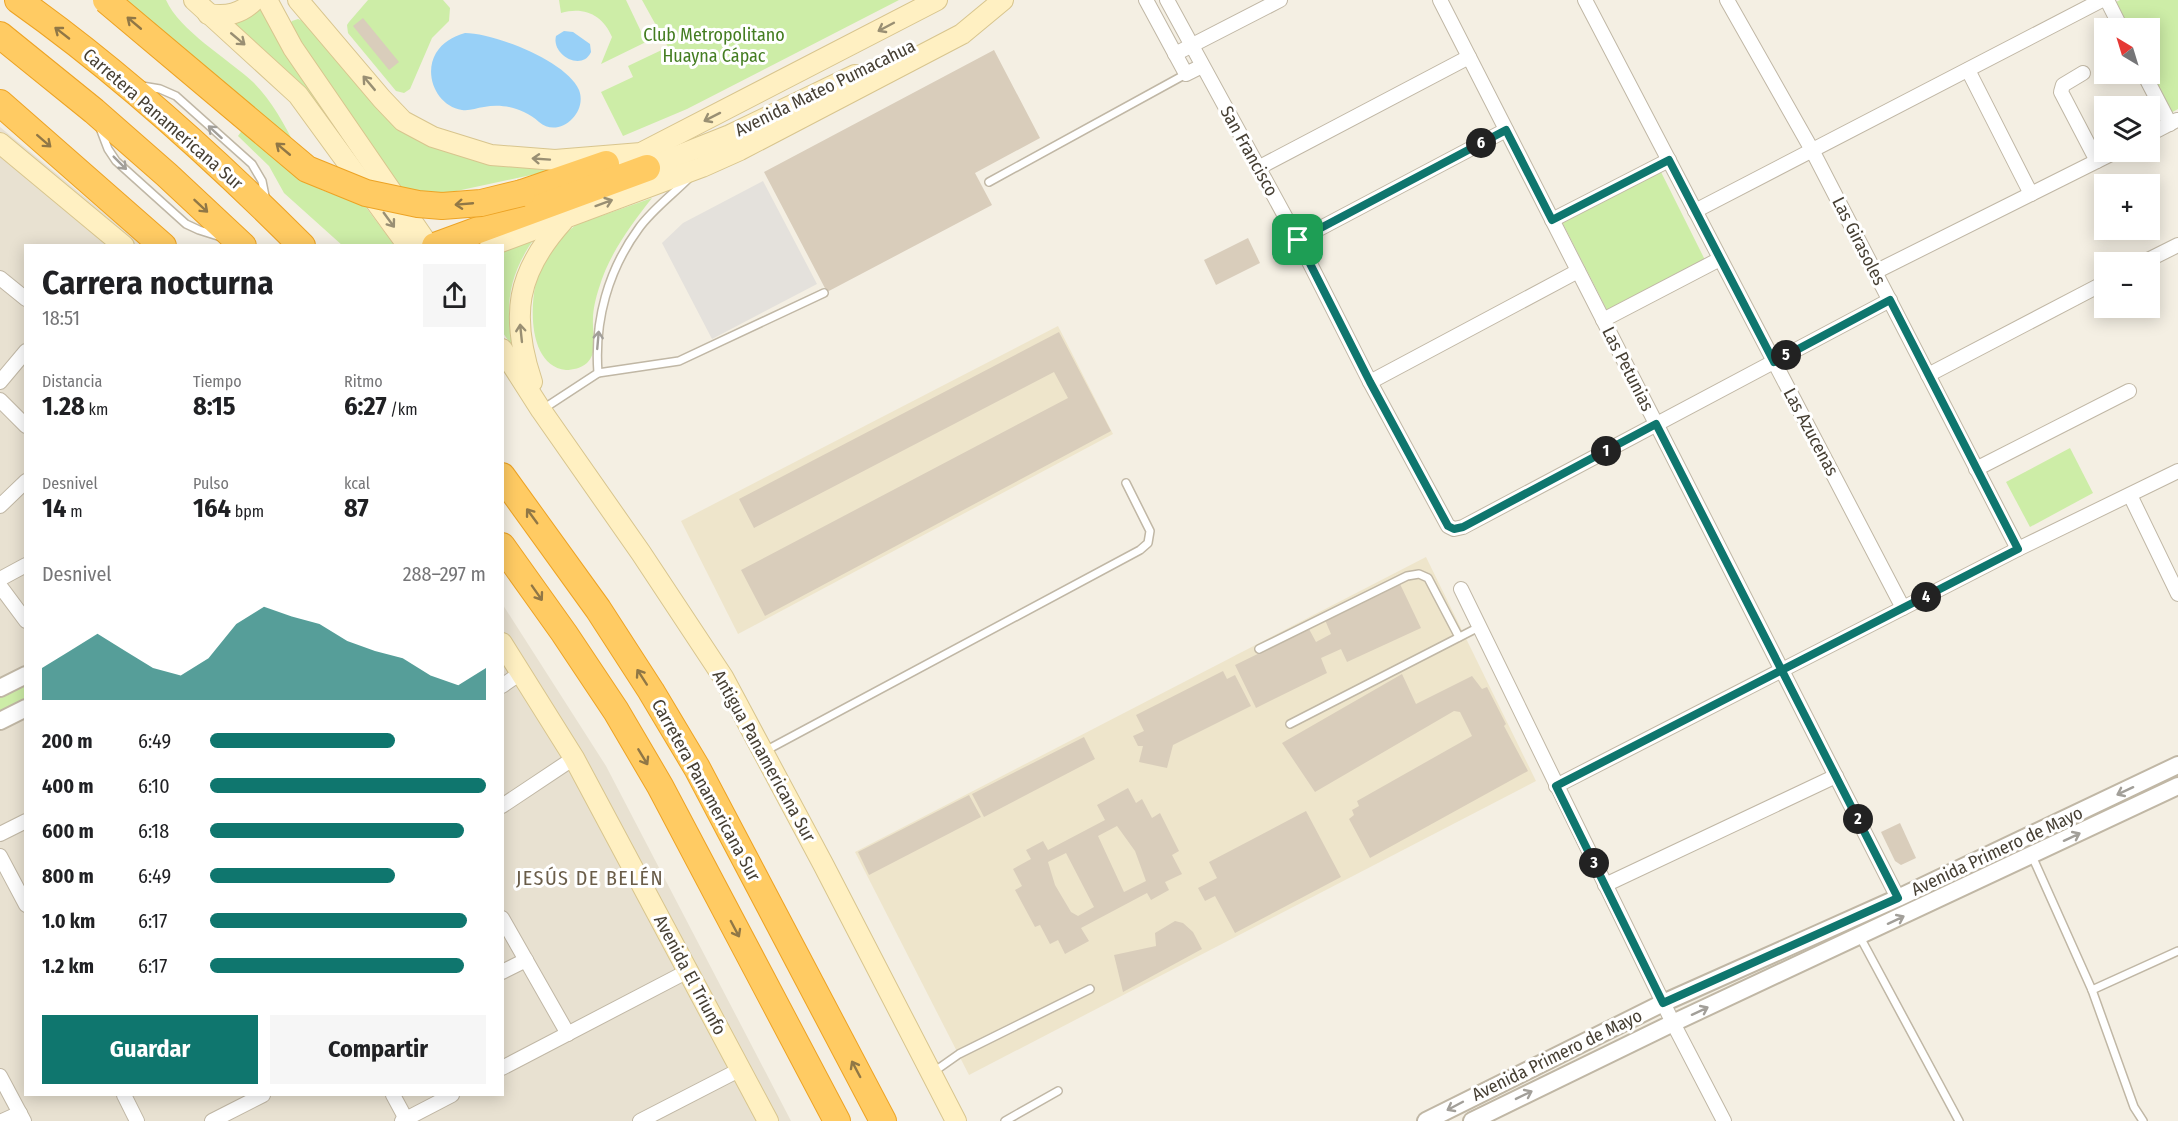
<!DOCTYPE html>
<html lang="es">
<head>
<meta charset="utf-8">
<style>
  body { margin:0; font-family:"Fira Sans Condensed",sans-serif; background:#f6f6f6; color:#202124; height:100vh; display:flex; flex-direction:column; font-size:22px; white-space:nowrap }
  * { box-sizing:border-box; margin:0 }
  p { font-size:20px; color:#757577 }
  .icon { flex:none; width:33px; height:33px; fill:none; stroke:currentColor; stroke-width:2; stroke-linecap:round; stroke-linejoin:round }
  .map { position:relative; flex:1; overflow:hidden }
  .sheet { position:absolute; left:24px; top:244px; width:480px; height:852px; display:flex; flex-direction:column; background:#fff; border-radius:0px; box-shadow:0 3px 15px #0003 }
  .sheet>* { flex:none }
  .needle { width:39px; rotate:322deg }
  .tools { position:absolute; left:2094px; top:18px; display:grid; gap:12px }
  .tools a { display:grid; place-items:center; width:66px; height:66px; border-radius:0px; background:#fff; box-shadow:0 3px 15px #0003; font-size:30px }
  .pin { position:absolute; display:grid; place-items:center; width:51px; height:51px; color:#fff; margin:-26px; border-radius:12px; box-shadow:0 3px 9px #0006 }
  .km { position:absolute; width:30px; height:30px; margin:-15px; border-radius:50%; background:#222; color:#fff; font-size:16px; line-height:30px; text-align:center }
  .round { display:grid; place-items:center; flex:none; width:63px; height:63px; border-radius:0px; background:#f6f6f6 }
  .overview { display:flex; align-items:center; justify-content:space-between; height:102px; padding:0 18px }
  h1 { font-size:33px; font-weight:700; line-height:45px }
  .stats { display:grid; grid-template-columns:repeat(3,1fr); gap:9px; height:102px; padding:6px 18px }
  .stats div { display:grid; align-content:center }
  .stats b { font-size:26px; font-weight:700 }
  .stats small { font-size:16px; font-weight:400 }
  .stats p { font-size:16px }
  .chart { height:168px; padding:12px 18px }
  .chart p { display:flex; justify-content:space-between }
  .chart svg { width:100%; height:108px; margin-top:6px; fill:#0f766e; opacity:.7 }
  .primary-button { display:flex; gap:12px; margin-top:auto; padding:12px 18px }
  .primary-button a { flex:1; height:69px; border-radius:0px; background:#0f766e; color:#fff; font-size:24px; font-weight:700; line-height:69px; text-align:center }
  .primary-button a+a { background:#f6f6f6; color:#202124 }
  ul { padding:0 18px; list-style:none; font-size:20px }
  li { display:grid; grid-template-columns:96px 72px 1fr; align-items:center; height:45px }
  li i { height:15px; border-radius:8px; background:#0f766e }
  .map>svg:first-child { display:block }
  .residential { fill:#e8e1d1 }
  .education { fill:#eee5cb }
  .green { fill:#cdeda7 }
  .parking { fill:#e4e1dc }
  .water { fill:#98d0f7 }
  .building { fill:#d9cdbb; fill-rule:evenodd }
  .lines { fill:none; stroke-linecap:round; stroke-linejoin:round }
  .service-casing { stroke:#c0b7a5; stroke-width:10 }
  .minor-casing { stroke:#c0b7a5; stroke-width:16 }
  .tertiary-casing { stroke:#c0b7a5; stroke-width:20 }
  .secondary-casing { stroke:#d8c58e; stroke-width:22 }
  .motorway-casing { stroke:#eda324; stroke-width:28 }
  .service { stroke:#fff; stroke-width:7 }
  .minor { stroke:#fff; stroke-width:14 }
  .tertiary { stroke:#fff; stroke-width:16 }
  .secondary { stroke:#fff0c2; stroke-width:20 }
  .motorway { stroke:#ffcb63; stroke-width:26 }
  .motorway-bridge-casing { stroke:#eda324; stroke-width:28; stroke-linecap:butt }
  .motorway-bridge { stroke:#ffcb63; stroke-width:26 }
  .oneway { stroke:#907746 }
  .oneway2 { stroke:#998f73 }
  .oneway3 { stroke:#a29f99 }
  .route-casing { stroke:#fff; stroke-width:12 }
  .route { stroke:#0f766e; stroke-width:8 }
  .labels { text-anchor:middle; dominant-baseline:central; stroke-width:6; stroke-linejoin:round; paint-order:stroke }
  .park-label { font-size:18px; fill:#447d21; stroke:#fff }
  .street-label { font-size:18px; fill:#463f33; stroke:#fff }
  .neighbourhood-label { font-size:20px; letter-spacing:1.5px; fill:#6a5d49; stroke:#fff }
</style>
</head>
<body>
<div class="map">
<svg width="2178" height="1121" viewBox="0 0 2178 1121">
  <rect width="100%" height="100%" fill="#f4efe3"/>
  <path class="residential" d="M0 127 144 246H26V1095H502L503 605 606 766 791 1121H0Z"/>
  <g class="education">
    <path d="M1058 326 1113 434 738 634 681 521Z"/>
    <path d="M1426 557 1536 781 969 1075 855 852Z"/>
  </g>
  <g class="green">
    <path d="M116 0H166C179 30 228 59 253 82 272 101 284 124 296 147Z"/>
    <path d="M368 0H443L450 8 449 21 432 38 410 89 404 93 396 91 348 33 347 25 349 22Z"/>
    <path d="M559 0H626L646 42 601 64 612 37C603 15 584 6 561 13Z"/>
    <path d="M642 0H899L687 109 623 136 601 92 633 77 628 66 668 47Z"/>
    <path d="M2120 0H2178V109L2167 115 2150 74V28H2124L2112 4Z"/>
    <path d="M262 1 353 148 301 89 233 24C248 19 255 14 262 1Z"/>
    <path d="M298 19 305 22 406 132C453 161 496 163 550 171L438 195 400 188 288 27 292 21Z"/>
    <path d="M243 129 289 171 322 190 365 206 395 246H343L284 193 269 166 238 136Z"/>
    <path d="M1660 170 1706 262 1608 312 1561 220Z"/>
    <path d="M652 198C631 225 609 254 599 288 596 297 593 309 593 319 592 334 599 351 587 363 581 368 573 370 566 370 524 365 529 291 542 263 550 248 564 233 579 223 585 220 594 218 601 216 618 210 635 204 652 198Z"/>
    <path d="M534 239C509 275 505 303 512 346L503 333 502 251Z"/>
    <path d="M2070 448 2093 493 2030 527 2006 482Z"/>
    <path d="M25 683V703L0 716V696Z"/>
  </g>
  <path class="parking" d="M763 181 817 284 712 339 662 243 683 223Z"/>
  <g class="water">
    <path d="M564 31 573 32 590 44 591 52C582 72 551 55 556 36Z"/>
    <path d="M465 33C494 33 567 61 579 90 588 113 559 139 539 122 524 109 504 103 484 107 476 108 470 111 462 110 437 106 423 75 436 53 443 42 452 37 465 33Z"/>
  </g>
  <g class="building">
    <path d="M363 18 399 62 389 70 353 26Z"/>
    <path d="M994 50 1040 138 975 173 992 205 827 292 764 172Z"/>
    <path d="M1248 238 1260 263 1216 285 1204 260Z"/>
    <path d="M1059 332 1111 431 765 616 741 570 1068 398 1054 372 754 528 739 499Z"/>
    <path d="M1400 584 1421 628 1347 662 1341 649 1321 658 1327 673 1256 708 1235 665 1309 629 1316 642 1331 634 1325 620Z"/>
    <path d="M1223 671 1227 679 1235 675 1251 706 1173 745 1167 768 1139 762 1143 746H1138L1133 736 1144 731 1136 715Z"/>
    <path d="M1402 674 1416 704 1472 676 1482 689 1487 687 1506 724 1504 726 1528 771 1370 858 1349 819 1354 815 1352 810 1359 806 1357 801 1472 736 1460 712 1454 711 1315 792 1282 743Z"/>
    <path d="M1084 737 1095 759 984 817 972 794Z"/>
    <path d="M1128 788 1136 803 1142 799 1152 818 1160 813 1179 851 1172 855 1182 874 1165 882 1169 890 1151 900 1147 893 1081 928 1089 941 1065 954 1058 940 1050 944 1040 925 1035 927 1015 890 1022 886 1013 869 1031 859 1026 850 1043 841 1048 850 1105 820 1097 805ZM1117 826 1135 851 1146 881 1124 892 1098 836ZM1066 853 1094 907 1078 916 1071 912 1055 885 1048 862Z"/>
    <path d="M969 795 981 817 869 875 858 852Z"/>
    <path d="M1306 811 1341 877 1235 933 1215 896 1205 901 1198 888 1217 878 1209 862Z"/>
    <path d="M1900 823 1916 858 1901 865 1895 861 1881 832Z"/>
    <path d="M1175 921 1183 923 1193 932 1202 949 1123 992 1114 955 1156 946 1155 933Z"/>
  </g>
  <g class="lines">
    <defs>
      <g id="service">
        <path d="M142 86 160 89 176 96 252 164 262 181 266 201"/>
        <path d="M100 128 108 149 116 161 186 224 199 230 221 237"/>
        <path d="M989 182 1186 74"/>
        <path d="M598 373 679 361 824 293"/>
        <path d="M543 409 598 373C594 321 608 270 639 228 652 210 672 195 688 179"/>
        <path d="M1259 649 1407 576 1419 574 1428 578 1459 637"/>
        <path d="M1290 724 1479 627"/>
        <path d="M765 751 1140 550 1148 543 1150 531 1126 483"/>
        <path d="M2032 856 2092 990 2134 1107 2143 1121"/>
        <path d="M1860 937 1959 1121"/>
        <path d="M2092 990 2178 951"/>
        <path d="M932 1073 959 1054 1090 989"/>
        <path d="M1005 1121 1058 1091"/>
      </g>
      <g id="minor">
        <path d="M1146 0 1186 74 1202 66"/>
        <path d="M1167 0 1298 240 1370 382 1448 526 1454 529 1463 527 1890 300"/>
        <path d="M1440 0 1898 898"/>
        <path d="M1585 0 1903 608"/>
        <path d="M1727 0 1812 150 2018 549"/>
        <path d="M2107 0 2121 28"/>
        <path d="M1175 54 1280 0"/>
        <path d="M1968 70 2031 194"/>
        <path d="M2083 73 2063 85 2061 92 2097 161"/>
        <path d="M2144 74 2170 124"/>
        <path d="M2150 134 2177 120"/>
        <path d="M1258 168 1469 57"/>
        <path d="M1695 211 2102 0"/>
        <path d="M1552 220 1669 160"/>
        <path d="M1298 240 1506 130"/>
        <path d="M2144 262 2178 245"/>
        <path d="M1875 272 2115 152"/>
        <path d="M0 278 26 299"/>
        <path d="M1603 320 1720 259"/>
        <path d="M1928 375 2104 283"/>
        <path d="M0 382 26 351"/>
        <path d="M1370 382 1578 271"/>
        <path d="M0 400 26 426"/>
        <path d="M1976 469 2129 391"/>
        <path d="M2130 495 2178 594"/>
        <path d="M0 506 26 481"/>
        <path d="M0 579 26 565"/>
        <path d="M0 586 26 621"/>
        <path d="M1461 589 1673 1023 1724 1121"/>
        <path d="M502 686 522 672"/>
        <path d="M1556 786 2018 549 2178 471"/>
        <path d="M502 806 574 758"/>
        <path d="M0 834 26 821"/>
        <path d="M0 856 26 905"/>
        <path d="M1605 885 1836 776"/>
        <path d="M502 918 568 1034"/>
        <path d="M502 972 526 960"/>
        <path d="M502 1068 688 971"/>
        <path d="M0 1076 24 1121"/>
        <path d="M124 1095 137 1121"/>
        <path d="M393 1095 406 1119"/>
        <path d="M2 1121 20 1113"/>
        <path d="M212 1121 263 1095"/>
        <path d="M402 1121 452 1095"/>
        <path d="M640 1121 741 1069"/>
      </g>
      <g id="tertiary">
        <path d="M0 688 26 675"/>
        <path d="M0 721 26 708"/>
        <path d="M1426 1121 1663 1003 1898 898 2178 765"/>
        <path d="M1472 1121 1673 1023 2178 786"/>
      </g>
      <g id="secondary">
        <path d="M194 0 298 95 408 246"/>
        <path d="M267 0 293 48 429 246"/>
        <path d="M298 0 382 99 403 121 433 137 491 155 555 160 641 153 937 0"/>
        <path d="M208 14C227 17 241 14 255 0"/>
        <path d="M0 143 124 246"/>
        <path d="M647 168 730 135 855 75"/>
        <path d="M490 246 702 167 740 150 962 34 1003 0"/>
        <path d="M502 349 541 410 641 553 723 677 823 864 956 1121"/>
        <path d="M532 382C510 316 516 273 563 221"/>
        <path d="M502 643 574 758 768 1121"/>
      </g>
      <g id="motorway">
        <path d="M18 0C117 70 216 160 302 246"/>
        <path d="M0 35 94 111 167 175 243 246"/>
        <path d="M0 103 163 246"/>
        <path d="M522 193 606 164"/>
        <path d="M435 246 647 168"/>
        <path d="M502 476 598 609 651 691 697 768 883 1121"/>
        <path d="M502 546 564 633 616 711 660 786 837 1121"/>
      </g>
    </defs>
    <use href="#service" class="service-casing"/>
    <use href="#minor" class="minor-casing"/>
    <use href="#tertiary" class="tertiary-casing"/>
    <use href="#secondary" class="secondary-casing"/>
    <use href="#motorway" class="motorway-casing"/>
    <use href="#service" class="service"/>
    <use href="#minor" class="minor"/>
    <use href="#tertiary" class="tertiary"/>
    <use href="#secondary" class="secondary"/>
    <use href="#motorway" class="motorway"/>
    <defs>
      <path id="motorway-bridge" d="M106 0 307 169 366 193 418 204 442 206 481 203 522 193"/>
    </defs>
    <use href="#motorway-bridge" class="motorway-bridge-casing"/>
    <use href="#motorway-bridge" class="motorway-bridge"/>
  </g>
  <defs><path id="oneway-shaft" d="M-6 0H5M1.5-3L5.5 0L1.5 3" fill="none" stroke-width="1.6" stroke-linecap="round" stroke-linejoin="round" transform="scale(1.5)"/></defs>
  <g class="oneway">
    <use href="#oneway-shaft" transform="translate(134 23) rotate(-140)"/>
    <use href="#oneway-shaft" transform="translate(62 33) rotate(-142)"/>
    <use href="#oneway-shaft" transform="translate(44 141) rotate(41)"/>
    <use href="#oneway-shaft" transform="translate(283 149) rotate(-140)"/>
    <use href="#oneway-shaft" transform="translate(464 204) rotate(175)"/>
    <use href="#oneway-shaft" transform="translate(201 206) rotate(43)"/>
    <use href="#oneway-shaft" transform="translate(532 516) rotate(-126)"/>
    <use href="#oneway-shaft" transform="translate(537 593) rotate(55)"/>
    <use href="#oneway-shaft" transform="translate(642 677) rotate(-123)"/>
    <use href="#oneway-shaft" transform="translate(643 757) rotate(59)"/>
    <use href="#oneway-shaft" transform="translate(735 929) rotate(62)"/>
    <use href="#oneway-shaft" transform="translate(856 1069) rotate(-118)"/>
  </g>
  <g class="oneway2">
    <use href="#oneway-shaft" transform="translate(886 27) rotate(152)"/>
    <use href="#oneway-shaft" transform="translate(238 39) rotate(40)"/>
    <use href="#oneway-shaft" transform="translate(369 83) rotate(-130)"/>
    <use href="#oneway-shaft" transform="translate(712 117) rotate(153)"/>
    <use href="#oneway-shaft" transform="translate(541 159) rotate(-176)"/>
    <use href="#oneway-shaft" transform="translate(604 203) rotate(-20)"/>
    <use href="#oneway-shaft" transform="translate(389 220) rotate(54)"/>
    <use href="#oneway-shaft" transform="translate(521 333) rotate(-96)"/>
  </g>
  <g class="oneway3">
    <use href="#oneway-shaft" transform="translate(215 132) rotate(-138)"/>
    <use href="#oneway-shaft" transform="translate(120 163) rotate(45)"/>
    <use href="#oneway-shaft" transform="translate(598 340) rotate(-85)"/>
    <use href="#oneway-shaft" transform="translate(2125 791) rotate(155)"/>
    <use href="#oneway-shaft" transform="translate(2072 837) rotate(-25)"/>
    <use href="#oneway-shaft" transform="translate(1896 920) rotate(-25)"/>
    <use href="#oneway-shaft" transform="translate(1700 1011) rotate(-25)"/>
    <use href="#oneway-shaft" transform="translate(1524 1095) rotate(-26)"/>
    <use href="#oneway-shaft" transform="translate(1455 1106) rotate(152)"/>
  </g>
  <g class="lines">
    <defs>
      <path id="route" d="M1298 240 1370 382 1448 526 1454 529 1463 527 1656 424C1737 582 1818 740 1898 898L1663 1003 1556 786C1710 707 1864 628 2018 549L1890 300 1774 362 1669 160 1552 220 1506 130 1298 240"/>
    </defs>
    <use href="#route" class="route-casing"/>
    <use href="#route" class="route"/>
  </g>
  <g class="labels">
    <g class="park-label">
      <text x="714" y="35">Club Metropolitano<tspan x="714" dy="21">Huayna Cápac</tspan></text>
    </g>
    <g class="street-label">
      <text transform="translate(825 88) rotate(-26)">Avenida Mateo Pumacahua</text>
      <text transform="translate(163 119) rotate(41)">Carretera Panamericana Sur</text>
      <text transform="translate(1249 151) rotate(61)">San Francisco</text>
      <text transform="translate(1859 241) rotate(63)">Las Girasoles</text>
      <text transform="translate(1628 369) rotate(63)">Las Petunias</text>
      <text transform="translate(1811 432) rotate(62)">Las Azucenas</text>
      <text transform="translate(764 756) rotate(61)">Antigua Panamericana Sur</text>
      <text transform="translate(706 790) rotate(61)">Carretera Panamericana Sur</text>
      <text transform="translate(1997 851) rotate(-25)">Avenida Primero de Mayo</text>
      <text transform="translate(690 975) rotate(62)">Avenida El Triunfo</text>
      <text transform="translate(1557 1055) rotate(-26)">Avenida Primero de Mayo</text>
    </g>
    <g class="neighbourhood-label">
      <text x="590" y="878">JESÚS DE BELÉN</text>
    </g>
  </g>
</svg>
<div class="tools">
<a><svg class="needle" viewBox="-14 -14 28 28"><path d="M0-13l5 13h-10z" fill="#e53935"/><path d="M0 13l5-13h-10z" fill="#757577"/></svg></a>
<a><svg class="icon" aria-label="layers" viewBox="0 0 24 24"><path d="M12 4l9 5-9 5-9-5zM3 14l9 5 9-5"/></svg></a>
<a>+</a>
<a>−</a>
</div>
<div class="pin" style="left:1298px;top:240px;background:#1e9e55"><svg class="icon" aria-label="arrive" viewBox="0 0 24 24"><path d="M6 21V4h12l-3 4 3 4H6"/></svg></div>
<b class="km" style="left:1606px;top:451px">1</b>
<b class="km" style="left:1858px;top:819px">2</b>
<b class="km" style="left:1594px;top:863px">3</b>
<b class="km" style="left:1926px;top:597px">4</b>
<b class="km" style="left:1786px;top:355px">5</b>
<b class="km" style="left:1481px;top:143px">6</b>
<section class="sheet">
<div class="overview"><div><h1>Carrera nocturna</h1><p>18:51</p></div><a class="round"><svg class="icon" aria-label="share" viewBox="0 0 24 24"><path d="M12 15V3M7 8l5-5 5 5M5 13v7h14v-7"/></svg></a></div>
<div class="stats">
<div><p>Distancia</p><b>1.28<small> km</small></b></div>
<div><p>Tiempo</p><b>8:15</b></div>
<div><p>Ritmo</p><b>6:27<small> /km</small></b></div>
</div>
<div class="stats">
<div><p>Desnivel</p><b>14<small> m</small></b></div>
<div><p>Pulso</p><b>164<small> bpm</small></b></div>
<div><p>kcal</p><b>87</b></div>
</div>
<div class="chart"><p><span>Desnivel</span>288–297 m</p>
<svg viewBox="0 0 160 44" preserveAspectRatio="none"><path d="M0 44V31L10 24L20 17L30 24L40 31L50 34L60 27L70 13L80 6L90 10L100 13L110 20L120 24L130 27L140 34L150 38L160 31V44z"/></svg>
</div>
<ul>
<li><b>200 m</b>6:49<i style="width:67%"></i></li>
<li><b>400 m</b>6:10<i style="width:100%"></i></li>
<li><b>600 m</b>6:18<i style="width:92%"></i></li>
<li><b>800 m</b>6:49<i style="width:67%"></i></li>
<li><b>1.0 km</b>6:17<i style="width:93%"></i></li>
<li><b>1.2 km</b>6:17<i style="width:92%"></i></li>
</ul>
<div class="primary-button"><a>Guardar</a><a>Compartir</a></div>
</section>
</div>
</body>
</html>
